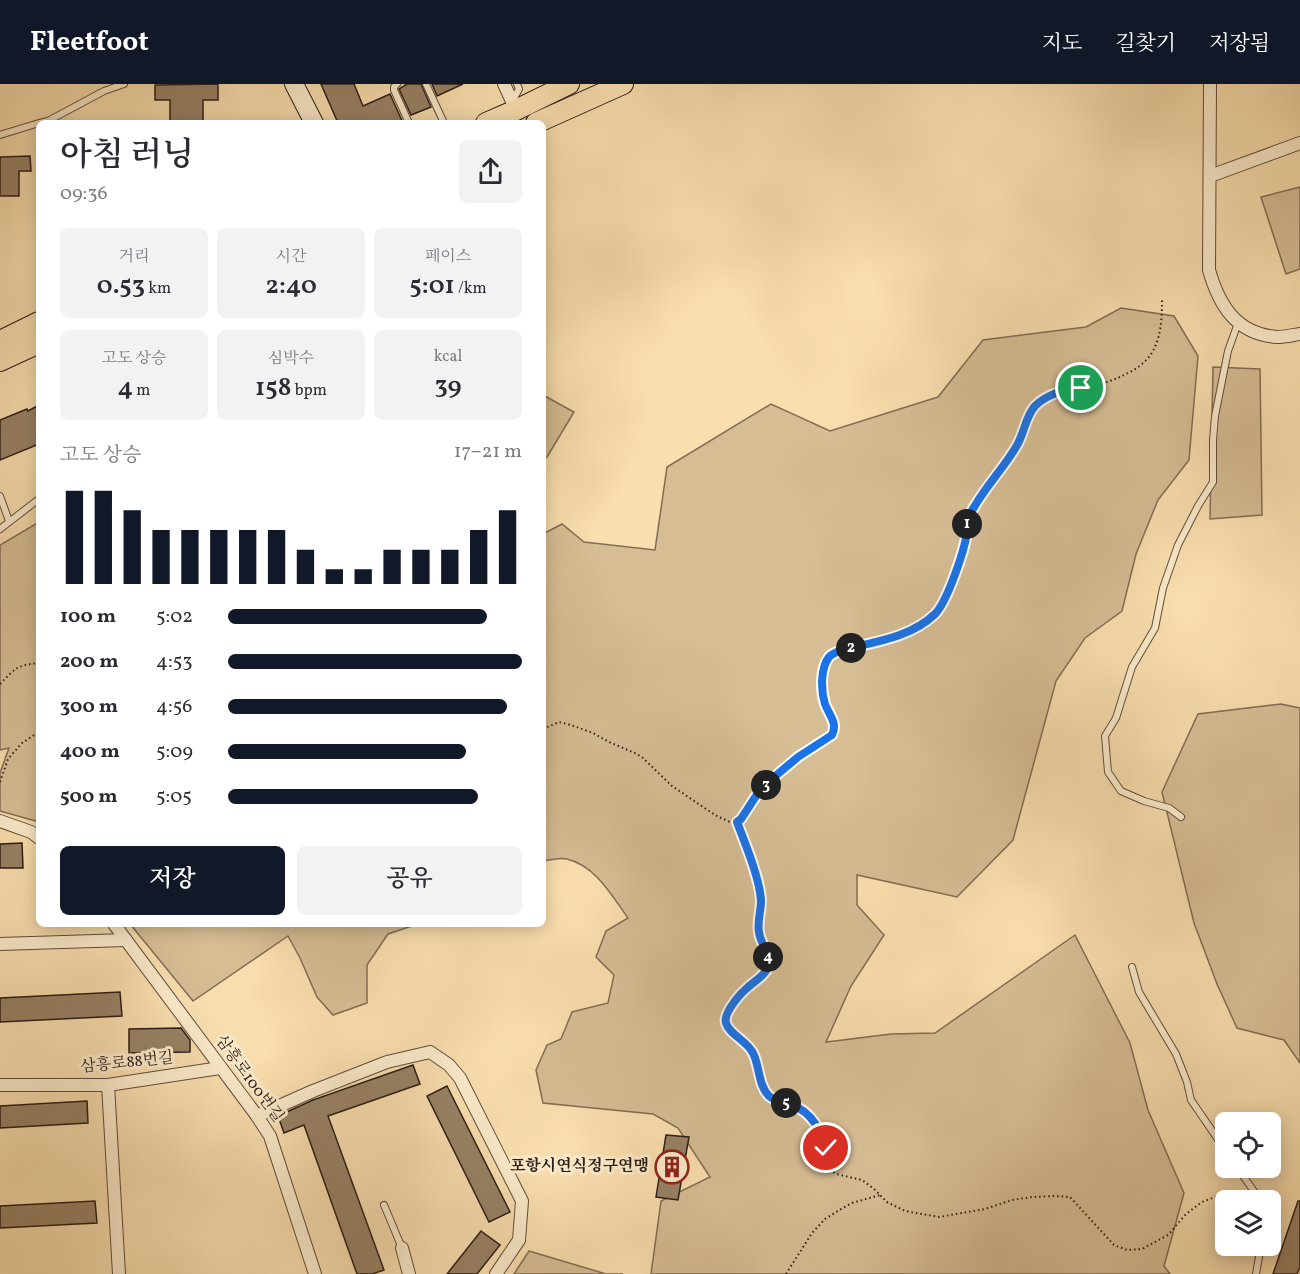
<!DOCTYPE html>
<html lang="ko">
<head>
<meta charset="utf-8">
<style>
  body { margin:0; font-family:Vollkorn,"Noto Serif KR",serif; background:#f2f2f3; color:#2b2b33; height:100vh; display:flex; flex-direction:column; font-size:22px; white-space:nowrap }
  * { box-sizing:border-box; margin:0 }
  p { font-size:20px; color:#7c7c81 }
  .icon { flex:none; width:33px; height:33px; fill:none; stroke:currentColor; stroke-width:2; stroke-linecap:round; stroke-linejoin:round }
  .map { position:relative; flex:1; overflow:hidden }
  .drawer { position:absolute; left:36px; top:36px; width:510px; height:807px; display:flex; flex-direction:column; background:#fff; border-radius:9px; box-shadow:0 3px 15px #0003 }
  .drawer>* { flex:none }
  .controls { position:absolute; left:1215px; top:1028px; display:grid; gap:12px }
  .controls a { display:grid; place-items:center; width:66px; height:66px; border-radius:9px; background:#fff; box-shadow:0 3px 15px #0003; font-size:30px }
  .pin { position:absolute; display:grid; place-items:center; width:51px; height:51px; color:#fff; margin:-26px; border:3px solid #fff; border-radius:50%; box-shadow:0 2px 6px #0007 }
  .km { position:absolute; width:30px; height:30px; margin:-15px; border-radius:50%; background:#222; color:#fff; font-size:16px; line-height:30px; text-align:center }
  .round { display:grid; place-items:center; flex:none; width:63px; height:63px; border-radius:9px; background:#f2f2f3 }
  .head { display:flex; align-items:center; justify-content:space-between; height:102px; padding:0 24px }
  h1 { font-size:33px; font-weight:600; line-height:45px }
  .stats { display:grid; grid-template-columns:repeat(3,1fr); gap:9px; height:102px; padding:6px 24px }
  .stats div { display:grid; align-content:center; border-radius:9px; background:#f2f2f3; text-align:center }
  .stats b { font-size:26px; font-weight:600 }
  .stats small { font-size:16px; font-weight:400 }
  .stats p { font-size:16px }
  .chart { height:168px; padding:12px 24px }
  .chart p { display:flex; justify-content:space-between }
  .chart svg { width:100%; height:108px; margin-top:6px; stroke:#111827; stroke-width:6 }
  .primary-button { display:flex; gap:12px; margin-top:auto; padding:12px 24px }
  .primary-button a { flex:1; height:69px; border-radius:9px; background:#111827; color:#fff; font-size:24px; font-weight:600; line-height:69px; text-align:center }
  .primary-button a+a { background:#f2f2f3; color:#2b2b33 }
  ul { padding:0 24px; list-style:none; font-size:20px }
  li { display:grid; grid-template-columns:96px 72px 1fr; align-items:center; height:45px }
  li i { height:15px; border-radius:8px; background:#111827 }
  header { display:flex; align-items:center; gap:36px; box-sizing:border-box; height:84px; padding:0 30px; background:#111827; color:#fff }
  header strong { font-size:28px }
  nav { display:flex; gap:33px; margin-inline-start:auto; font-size:21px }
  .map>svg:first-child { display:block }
  .green { fill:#d6bd94; stroke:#816d55; stroke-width:1.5 }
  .building { fill:#978165; stroke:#2c1d16; stroke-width:1.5 }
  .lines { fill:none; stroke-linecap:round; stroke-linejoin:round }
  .lane-casing { stroke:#5f4d3c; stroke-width:8 }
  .street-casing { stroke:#5f4d3c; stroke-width:14 }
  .secondary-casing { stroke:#2c1d16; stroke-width:20 }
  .primary-casing { stroke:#2c1d16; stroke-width:22 }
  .path { stroke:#2c1d16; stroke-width:2; stroke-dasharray:1.5 3; stroke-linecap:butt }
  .lane { stroke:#fbeaca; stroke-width:6 }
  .street { stroke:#fbeaca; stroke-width:12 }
  .secondary { stroke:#fbeaca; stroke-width:18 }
  .primary { stroke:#f9deae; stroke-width:20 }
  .route-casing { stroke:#fff; stroke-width:12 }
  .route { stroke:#1a73e8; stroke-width:8 }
  .labels { text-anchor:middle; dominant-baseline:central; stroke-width:6; stroke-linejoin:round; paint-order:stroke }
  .street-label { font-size:16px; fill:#2c1d16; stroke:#fbeaca }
  .poi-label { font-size:16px; font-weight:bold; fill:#2c1d16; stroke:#fbeaca; text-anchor:end }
</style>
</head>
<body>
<header>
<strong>Fleetfoot</strong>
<nav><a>지도</a><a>길찾기</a><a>저장됨</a></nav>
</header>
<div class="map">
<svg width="1300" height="1190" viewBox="0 0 1300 1190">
  <rect width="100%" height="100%" fill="#f9deae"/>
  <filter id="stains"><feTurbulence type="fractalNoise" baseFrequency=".00333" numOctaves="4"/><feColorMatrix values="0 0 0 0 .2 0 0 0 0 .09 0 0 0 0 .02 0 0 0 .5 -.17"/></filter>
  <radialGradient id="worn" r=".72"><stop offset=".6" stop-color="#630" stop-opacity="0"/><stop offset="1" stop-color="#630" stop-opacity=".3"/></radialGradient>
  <g class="green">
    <path d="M1300 103V185L1286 190 1261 113Z"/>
    <path d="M1121 224 1174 232 1198 272 1189 376 1158 416 1136 470 1122 527 1085 554 1056 597 1013 756 957 813 857 791V821L884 851 851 902 826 958 891 950 935 949 1075 851 1130 959 1148 1026 1184 1109 1164 1182 1170 1190H651L661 1117 710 1093 678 1044 653 1030 543 1019 536 986 547 961 561 955 572 928 608 919 614 891 596 873 606 847 628 834C612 812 596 782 567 775 560 773 550 776 543 777V450L562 440 584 458 655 466 667 383 771 320 830 347 938 313 983 256 1086 243Z"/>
    <path d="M1213 283 1260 285 1262 431 1210 435Z"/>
    <path d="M543 311 574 328 547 373 543 374Z"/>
    <path d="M39 438V738L0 727V689L9 664 0 666V461Z"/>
    <path d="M1281 620 1300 624V979L1284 956 1237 944 1217 900 1194 839 1162 708 1198 630Z"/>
    <path d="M130 840H418L388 850 367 881V919L333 931 317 913 300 874 288 852 193 917Z"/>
    <path d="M529 1167 606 1190H623H514Z"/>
  </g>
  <g class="building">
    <path d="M218 0V16H203V39H170V16H155V1Z"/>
    <path d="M321 0H354L363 22 390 10 403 39H338Z"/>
    <path d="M407 0H421L431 23 411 31 399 5Z"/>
    <path d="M432 0H463L437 12Z"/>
    <path d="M30 72 31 87H19V112H0V73Z"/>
    <path d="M39 321V360L0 376V336L27 325 28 327Z"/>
    <path d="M22 759 23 784H0V760Z"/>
    <path d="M120 908 122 932 0 938V914Z"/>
    <path d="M181 944 190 956V968L129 969V945Z"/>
    <path d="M413 981 420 1000 328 1032 384 1186 372 1190H357L304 1041 284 1049 278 1032 313 1016Z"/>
    <path d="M447 1002 510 1128 489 1138 427 1012Z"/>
    <path d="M87 1017 88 1039 0 1044V1022Z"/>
    <path d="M666 1051 689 1053 678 1116 656 1113Z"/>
    <path d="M95 1117 97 1139 0 1144V1122Z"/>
    <path d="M1298 1117H1300V1183L1297 1190H1273Z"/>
    <path d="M481 1147 500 1161 477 1190H447Z"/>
  </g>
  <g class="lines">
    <defs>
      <g id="lane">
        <path d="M397 0 394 3V6L409 39"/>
        <path d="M426 0 444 39"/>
        <path d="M512 18 519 5 517 0"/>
        <path d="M40 39 48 37 104 7 124 0"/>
        <path d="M0 51 39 39"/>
        <path d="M0 412 9 437"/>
        <path d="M0 445 39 415"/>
        <path d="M1181 733 1169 724 1144 717 1121 707 1108 688 1105 652 1116 634 1132 583 1155 544 1163 504 1178 461 1198 422 1213 398V356L1215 332 1228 267 1238 239"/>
        <path d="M1132 883 1139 908 1176 970 1187 998 1191 1016 1226 1067"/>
        <path d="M1237 1083 1260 1116"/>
        <path d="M384 1121 402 1164"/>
        <path d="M1256 1190 1261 1161"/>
      </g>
      <g id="street">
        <path d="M504 0 516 26"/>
        <path d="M1210 0 1209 186C1219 221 1236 250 1277 253 1284 253 1293 251 1300 250"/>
        <path d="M1210 92 1300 59"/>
        <path d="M0 737 31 748 39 754"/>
        <path d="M114 840 257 1032 270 1052 315 1190"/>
        <path d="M0 860 126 856"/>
        <path d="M0 1001H108L220 984"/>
        <path d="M108 1001 119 1190"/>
        <path d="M257 1032 313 1007 387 978 430 968 449 981 460 994 522 1117 519 1156 496 1190"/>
        <path d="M402 1164 409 1190"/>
      </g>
      <path id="secondary" d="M294 0 314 39"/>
      <g id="primary">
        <path d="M486 39 516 26 569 0"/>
        <path d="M536 39 623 0"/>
        <path d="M0 257 39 238"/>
        <path d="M0 277 39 259"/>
      </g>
    </defs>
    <use href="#lane" class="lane-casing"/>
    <use href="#street" class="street-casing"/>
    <use href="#secondary" class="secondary-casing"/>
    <use href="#primary" class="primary-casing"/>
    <g class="path">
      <path d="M0 600C15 585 16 581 39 579"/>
      <path d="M543 645 559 638 571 641 593 649 609 658 637 670 643 674 672 702 715 731 732 739 741 735 758 709 773 694 798 673 828 655 835 646C834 636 828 629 825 619 821 606 820 584 830 573 833 569 837 568 842 566 874 558 923 551 943 520 952 505 956 486 961 469 963 462 967 454 968 447 968 442 966 439 968 434 979 407 1002 387 1016 363 1024 350 1025 332 1035 322 1042 315 1063 305 1072 304 1075 304 1078 305 1081 304 1094 303 1108 298 1120 293 1128 289 1137 285 1143 279 1161 264 1162 237 1162 216"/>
      <path d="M0 698 8 675 22 659 39 648"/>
      <path d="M737 739 745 758 758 802 761 817 758 848 768 872 769 880 766 888 744 906 734 919 728 928 725 934 726 940 729 945 745 958 753 969 762 1002 767 1010 774 1015 800 1024 815 1039 825 1058 830 1085 836 1090 862 1096 873 1104 887 1118 905 1127 939 1133 985 1125 1012 1116 1032 1113 1054 1112 1070 1113 1114 1161 1127 1166 1142 1165 1168 1151 1186 1130 1202 1118 1220 1111H1235L1241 1113 1243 1116"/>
      <path d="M786 1190 812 1149 825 1135 841 1125 852 1119 880 1111"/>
    </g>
    <use href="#lane" class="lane"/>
    <use href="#street" class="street"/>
    <use href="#secondary" class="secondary"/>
    <use href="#primary" class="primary"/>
  </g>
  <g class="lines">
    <defs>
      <path id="route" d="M826 1064C822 1048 811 1028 794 1022 786 1018 776 1018 769 1012 758 1001 760 983 753 969 747 957 729 950 726 939 723 930 739 911 746 905 753 898 765 892 768 883 772 871 760 860 759 848 757 838 761 827 761 817 760 795 745 759 737 738L741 735 758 709 773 694 798 673 832 651C838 639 829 631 825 620 821 607 820 585 829 573 833 569 837 568 842 566 874 558 910 554 935 530 947 518 964 468 967 449 968 445 966 440 968 436 969 430 973 425 976 420 988 400 1004 383 1016 363 1024 351 1025 333 1035 322 1046 311 1066 304 1081 304"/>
    </defs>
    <use href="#route" class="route-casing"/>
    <use href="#route" class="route"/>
  </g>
  <defs>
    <symbol id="building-ring" viewBox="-11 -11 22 22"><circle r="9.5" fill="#fbeaca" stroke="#8f2418" stroke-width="1.5"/><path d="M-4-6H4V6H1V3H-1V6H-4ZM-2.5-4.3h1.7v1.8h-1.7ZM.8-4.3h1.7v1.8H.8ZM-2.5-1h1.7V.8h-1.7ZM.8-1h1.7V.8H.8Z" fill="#8f2418"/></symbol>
  </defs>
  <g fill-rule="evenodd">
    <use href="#building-ring" x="653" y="1064" width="38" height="38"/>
  </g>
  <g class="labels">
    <g class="street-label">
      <text transform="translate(127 979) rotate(-6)">삼흥로88번길</text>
      <text transform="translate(249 995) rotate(54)">삼흥로100번길</text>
    </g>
    <g class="poi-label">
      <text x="649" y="1083">포항시연식정구연맹</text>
    </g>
  </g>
  <rect width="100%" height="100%" filter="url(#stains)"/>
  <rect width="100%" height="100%" fill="url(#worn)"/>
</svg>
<div class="controls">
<a><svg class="icon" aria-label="locate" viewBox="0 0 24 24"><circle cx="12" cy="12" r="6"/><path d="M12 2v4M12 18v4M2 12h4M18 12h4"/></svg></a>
<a><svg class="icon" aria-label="layers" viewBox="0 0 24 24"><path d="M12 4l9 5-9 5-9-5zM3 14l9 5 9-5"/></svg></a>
</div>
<div class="pin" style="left:1081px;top:304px;background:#1e9e55"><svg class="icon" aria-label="arrive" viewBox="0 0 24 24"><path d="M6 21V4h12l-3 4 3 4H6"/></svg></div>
<div class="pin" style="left:826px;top:1064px;background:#d93025"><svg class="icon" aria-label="check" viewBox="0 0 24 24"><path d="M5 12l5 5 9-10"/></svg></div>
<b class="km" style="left:967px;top:440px">1</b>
<b class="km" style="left:851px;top:564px">2</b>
<b class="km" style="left:766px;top:701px">3</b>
<b class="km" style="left:768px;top:873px">4</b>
<b class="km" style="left:786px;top:1019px">5</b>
<section class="drawer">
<div class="head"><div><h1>아침 러닝</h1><p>09:36</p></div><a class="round"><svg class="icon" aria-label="share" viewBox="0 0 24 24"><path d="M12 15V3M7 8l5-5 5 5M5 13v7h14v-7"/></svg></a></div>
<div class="stats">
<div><p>거리</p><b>0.53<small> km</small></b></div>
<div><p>시간</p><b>2:40</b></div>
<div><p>페이스</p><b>5:01<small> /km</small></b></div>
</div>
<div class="stats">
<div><p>고도 상승</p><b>4<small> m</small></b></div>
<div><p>심박수</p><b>158<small> bpm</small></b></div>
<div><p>kcal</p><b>39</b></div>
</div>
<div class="chart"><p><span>고도 상승</span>17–21 m</p>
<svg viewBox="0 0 160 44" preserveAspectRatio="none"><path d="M5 44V6M15 44V6M25 44V14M35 44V22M45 44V22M55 44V22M65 44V22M75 44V22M85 44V30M95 44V38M105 44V38M115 44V30M125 44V30M135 44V30M145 44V22M155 44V14"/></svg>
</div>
<ul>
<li><b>100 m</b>5:02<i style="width:88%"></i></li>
<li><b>200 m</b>4:53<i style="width:100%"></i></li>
<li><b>300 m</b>4:56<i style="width:95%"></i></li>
<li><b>400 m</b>5:09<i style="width:81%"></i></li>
<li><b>500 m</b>5:05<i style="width:85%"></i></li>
</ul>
<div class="primary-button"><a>저장</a><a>공유</a></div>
</section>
</div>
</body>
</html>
